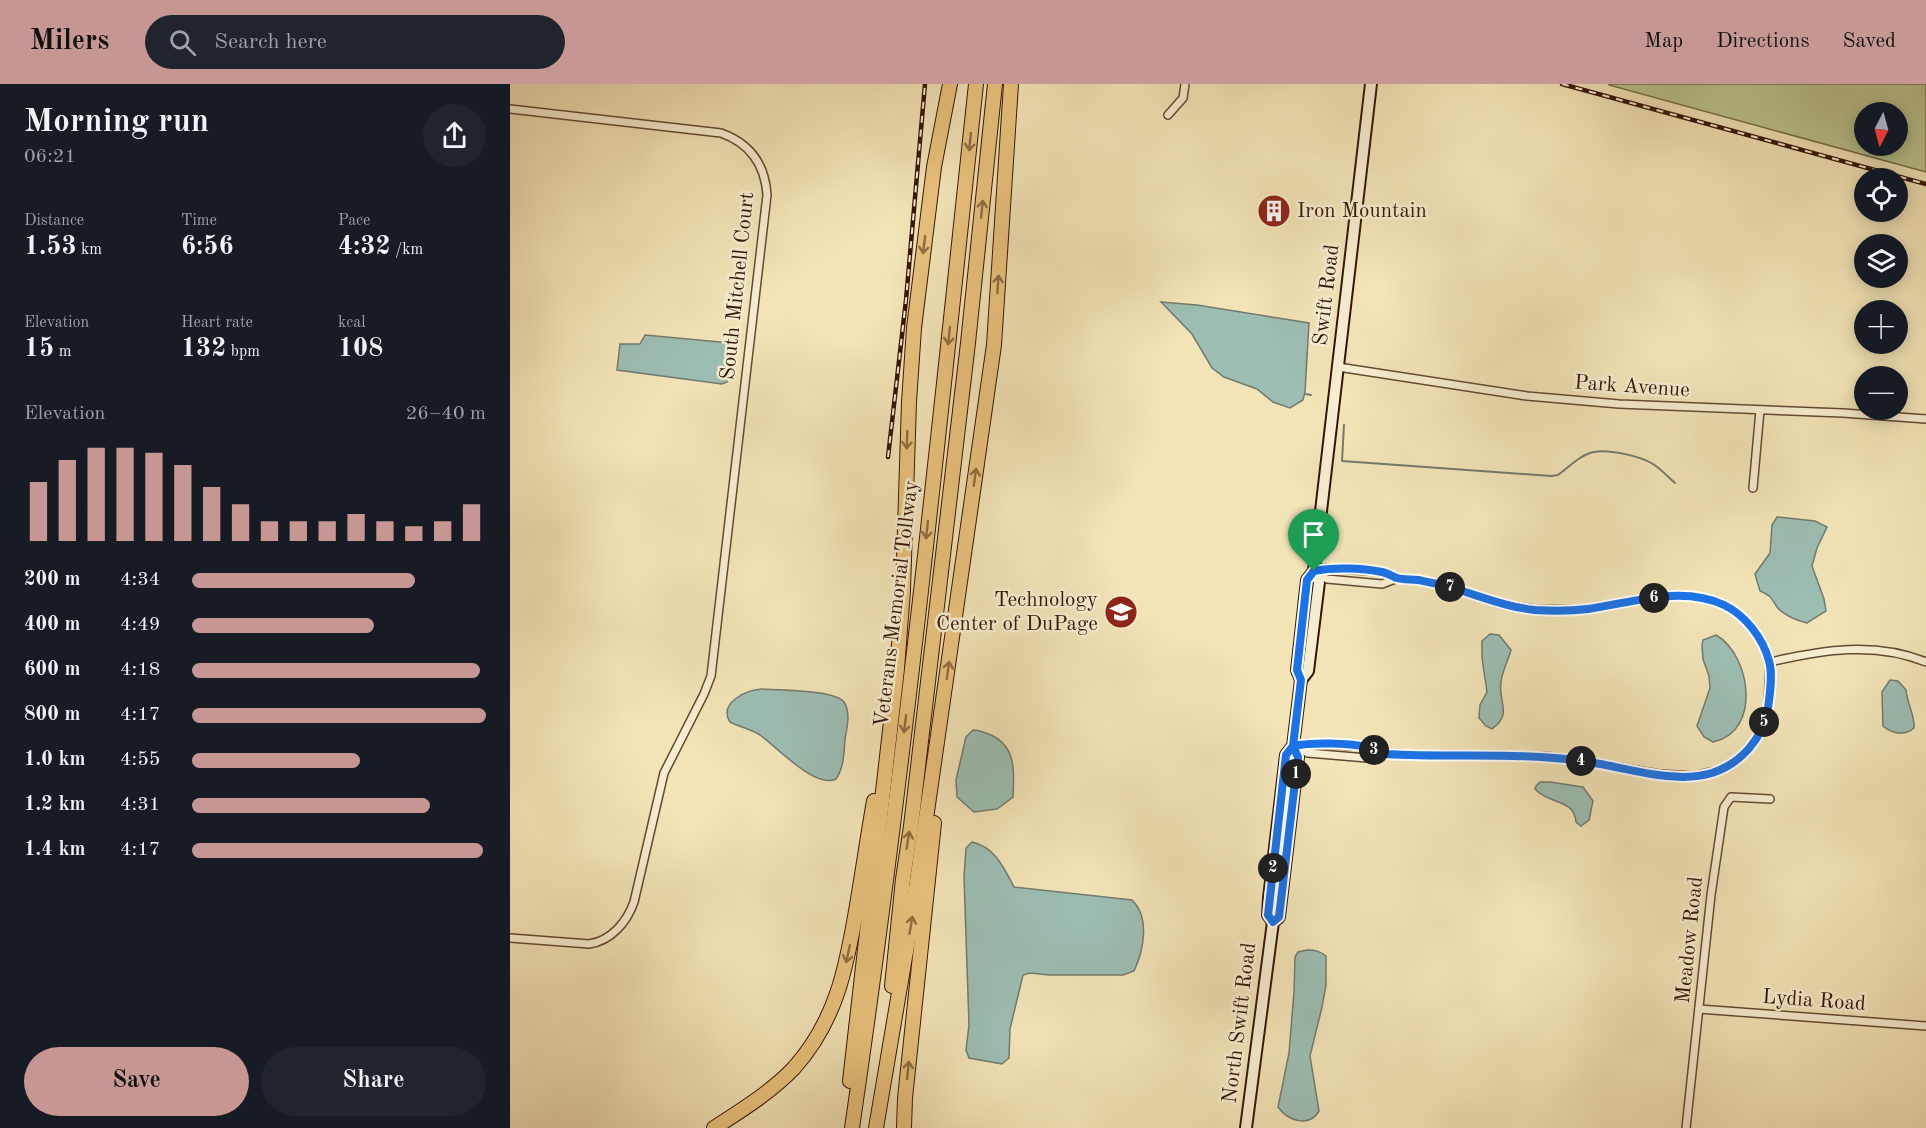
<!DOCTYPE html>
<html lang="en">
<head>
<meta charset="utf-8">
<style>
  body { margin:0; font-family:"Old Standard TT",serif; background:#20242c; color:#f1f3f6; height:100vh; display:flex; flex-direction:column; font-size:22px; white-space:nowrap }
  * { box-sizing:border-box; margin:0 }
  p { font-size:20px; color:#9ea1a6 }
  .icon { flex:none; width:33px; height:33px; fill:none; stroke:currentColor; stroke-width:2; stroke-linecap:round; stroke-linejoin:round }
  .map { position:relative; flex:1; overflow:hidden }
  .sheet { display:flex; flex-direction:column; background:#171b24; width:510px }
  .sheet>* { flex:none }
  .needle { width:39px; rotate:186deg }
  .buttons { position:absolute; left:1344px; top:18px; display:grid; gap:12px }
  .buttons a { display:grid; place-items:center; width:54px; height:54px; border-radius:50%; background:#171b24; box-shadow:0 3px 15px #0003; font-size:30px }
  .pin { position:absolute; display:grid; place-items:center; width:51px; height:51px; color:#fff; margin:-62px -26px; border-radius:50% 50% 50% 0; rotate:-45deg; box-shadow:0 0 6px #0007 }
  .pin .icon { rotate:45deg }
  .km { position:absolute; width:30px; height:30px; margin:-15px; border-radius:50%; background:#222; color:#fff; font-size:16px; line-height:30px; text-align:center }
  .round { display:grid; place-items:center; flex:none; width:63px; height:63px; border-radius:32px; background:#20242c }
  .headline { display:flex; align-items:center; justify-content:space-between; height:102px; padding:0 24px }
  h1 { font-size:33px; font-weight:700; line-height:45px }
  .metrics { display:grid; grid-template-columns:repeat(3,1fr); gap:9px; height:102px; padding:6px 24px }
  .metrics div { display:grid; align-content:center }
  .metrics b { font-size:26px; font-weight:700 }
  .metrics small { font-size:16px; font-weight:400 }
  .metrics p { font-size:16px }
  .chart { height:168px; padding:12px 24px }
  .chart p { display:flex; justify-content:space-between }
  .chart svg { width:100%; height:108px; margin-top:6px; stroke:#c59692; stroke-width:6 }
  .primary-button { display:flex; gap:12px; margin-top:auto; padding:12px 24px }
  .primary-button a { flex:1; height:69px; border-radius:36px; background:#c59692; color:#111; font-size:24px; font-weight:700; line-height:69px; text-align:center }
  .primary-button a+a { background:#20242c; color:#f1f3f6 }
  ul { padding:0 24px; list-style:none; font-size:20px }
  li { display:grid; grid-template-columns:96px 72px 1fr; align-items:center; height:45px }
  li i { height:15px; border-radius:8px; background:#c59692 }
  header { display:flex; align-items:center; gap:36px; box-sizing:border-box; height:84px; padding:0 30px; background:#c59692; color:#111 }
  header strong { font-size:28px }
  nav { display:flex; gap:33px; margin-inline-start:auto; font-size:21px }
  .search { width:420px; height:54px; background:#20242c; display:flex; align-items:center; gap:15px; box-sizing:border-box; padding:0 21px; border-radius:33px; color:#9ea1a6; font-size:22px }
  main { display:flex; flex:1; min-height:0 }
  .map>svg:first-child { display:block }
  .green { fill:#bac48f; stroke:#786c4a; stroke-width:1.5; fill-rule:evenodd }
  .water { fill:#9cbeb3; stroke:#737a6e; stroke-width:1.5 }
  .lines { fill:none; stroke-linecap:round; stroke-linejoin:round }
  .stream { stroke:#737a6e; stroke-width:2 }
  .street-casing { stroke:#654932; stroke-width:10 }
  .secondary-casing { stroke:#361506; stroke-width:14 }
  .highway-casing { stroke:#361506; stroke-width:16 }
  .street { stroke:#f7edd0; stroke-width:7 }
  .secondary { stroke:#f7edd0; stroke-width:10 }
  .highway { stroke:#e9c27c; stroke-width:14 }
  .rail-casing { stroke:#361506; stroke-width:4.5 }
  .rail { stroke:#f7edd0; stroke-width:2; stroke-dasharray:7; stroke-linecap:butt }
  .oneway { stroke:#906c41 }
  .route-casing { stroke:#fff; stroke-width:12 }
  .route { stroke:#1a73e8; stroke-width:8 }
  .labels { text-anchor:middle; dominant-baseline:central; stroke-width:5; stroke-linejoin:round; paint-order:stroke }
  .poi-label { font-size:21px; fill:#361506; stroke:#f7edd0; text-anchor:start }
  .street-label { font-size:21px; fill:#361506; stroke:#f7edd0 }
</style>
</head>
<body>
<header>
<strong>Milers</strong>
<div class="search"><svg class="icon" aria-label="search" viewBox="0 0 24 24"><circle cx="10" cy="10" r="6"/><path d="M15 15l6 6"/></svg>Search here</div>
<nav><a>Map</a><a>Directions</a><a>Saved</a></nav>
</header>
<main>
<section class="sheet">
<div class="headline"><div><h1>Morning run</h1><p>06:21</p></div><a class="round"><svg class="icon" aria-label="share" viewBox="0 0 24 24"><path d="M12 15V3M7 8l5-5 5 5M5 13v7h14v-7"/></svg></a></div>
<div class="metrics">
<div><p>Distance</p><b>1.53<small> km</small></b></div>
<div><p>Time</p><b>6:56</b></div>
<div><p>Pace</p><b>4:32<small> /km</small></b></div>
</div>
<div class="metrics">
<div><p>Elevation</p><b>15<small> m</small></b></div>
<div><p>Heart rate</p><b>132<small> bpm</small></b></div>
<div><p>kcal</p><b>108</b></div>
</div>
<div class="chart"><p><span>Elevation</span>26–40 m</p>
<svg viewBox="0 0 160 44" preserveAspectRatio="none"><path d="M5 44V20M15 44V11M25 44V6M35 44V6M45 44V8M55 44V13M65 44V22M75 44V29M85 44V36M95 44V36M105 44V36M115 44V33M125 44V36M135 44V38M145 44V36M155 44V29"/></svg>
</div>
<ul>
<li><b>200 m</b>4:34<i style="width:76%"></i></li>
<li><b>400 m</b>4:49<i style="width:62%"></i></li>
<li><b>600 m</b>4:18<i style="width:98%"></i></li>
<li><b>800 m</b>4:17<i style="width:100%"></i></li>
<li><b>1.0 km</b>4:55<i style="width:57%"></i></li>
<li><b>1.2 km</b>4:31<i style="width:81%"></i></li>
<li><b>1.4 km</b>4:17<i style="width:99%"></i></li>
</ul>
<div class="primary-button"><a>Save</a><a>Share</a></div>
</section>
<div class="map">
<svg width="1416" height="1044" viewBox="0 0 1416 1044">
  <rect width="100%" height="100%" fill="#f2e4b7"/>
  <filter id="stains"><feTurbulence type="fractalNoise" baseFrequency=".00333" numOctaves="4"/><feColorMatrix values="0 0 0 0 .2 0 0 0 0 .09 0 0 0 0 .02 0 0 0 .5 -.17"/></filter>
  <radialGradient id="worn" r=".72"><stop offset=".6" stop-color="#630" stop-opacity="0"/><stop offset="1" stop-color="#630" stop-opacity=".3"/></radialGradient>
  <path class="green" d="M1416 0V88L1099 1V0ZM1354 28H1388V62H1354Z"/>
  <g class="water">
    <path d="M651 218 687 221 799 239 795 308 793 316 780 324 763 318 747 305 714 293 702 284 682 250Z"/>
    <path d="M135 251 210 258 221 257 222 262 217 298 212 300 107 286 110 260H130Z"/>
    <path d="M1267 433 1305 437 1317 443 1307 464 1302 482 1314 515 1316 527 1297 539C1288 537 1273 531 1267 523 1261 514 1262 512 1250 507L1245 490 1260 469 1262 441Z"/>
    <path d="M980 550 989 551 1001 566C998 577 992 587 991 598 988 619 1003 630 982 645L976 642 969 634 970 621 977 608 972 574V557Z"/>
    <path d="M1206 551C1241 571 1252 648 1203 658L1194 653 1187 642 1200 604 1199 592 1193 575 1192 562 1193 556Z"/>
    <path d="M1380 596 1388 597 1396 606C1397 619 1405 632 1404 644 1395 652 1382 650 1373 642L1372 608Z"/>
    <path d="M252 605C268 606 326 606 334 618 341 629 337 643 335 655 334 668 334 684 326 695 305 705 267 663 250 651 240 645 230 643 220 638 208 619 236 606 252 605Z"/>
    <path d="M463 646C470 646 475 649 481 651 507 663 504 689 503 713L487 725 464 728 447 713 446 696 456 653Z"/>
    <path d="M1030 698H1040L1073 703 1083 717 1079 736 1071 742 1066 738C1064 714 1039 721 1025 705L1026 702Z"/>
    <path d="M462 758C485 763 494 784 504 803L622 816C640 833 634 866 624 887L613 891H539L520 889 513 891 500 945 499 974 492 980 459 974 456 966 459 941 454 793 456 764Z"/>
    <path d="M797 866C805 866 810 867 816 872V901L812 923 800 972 809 1027C799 1044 778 1037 768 1023L779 969 784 908 785 873 788 868Z"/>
  </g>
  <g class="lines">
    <g class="stream">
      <path d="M796 310 801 311"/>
      <path d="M834 341 832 377 1041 392 1048 391C1058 384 1071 370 1084 368 1099 365 1130 372 1143 380 1151 385 1158 393 1165 399"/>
    </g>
    <defs>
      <g id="street">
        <path d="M0 25 211 49C239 59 255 80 257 111L201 592 194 610 154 689 124 818C117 838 101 857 79 860L0 854"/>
        <path d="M658 31 673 14 675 0"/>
        <path d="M828 283 1017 312 1109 320 1333 329 1416 335"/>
        <path d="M1243 404 1250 326"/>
        <path d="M806 489 817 495 872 500 888 494"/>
        <path d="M1260 578C1312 566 1365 557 1416 578"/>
        <path d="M784 662 798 669 857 674 869 669 936 672H1034L1073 677 1149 690 1183 692 1213 685 1233 671 1248 653 1258 624 1260 578 1249 553 1231 532 1215 521 1205 517 1195 514 1171 512 1149 513 1070 526 1024 525 990 520 939 503 908 496 888 494 873 488 818 484 804 487"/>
        <path d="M784 662 799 659 859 663 869 669"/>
        <path d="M1189 925 1416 942"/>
        <path d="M1176 1044 1201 811 1214 723 1221 713 1260 715"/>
      </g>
      <g id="secondary">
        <path d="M791 596 798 587 809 498 804 487"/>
        <path d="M763 838 758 831 759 814 776 671 783 662"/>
        <path d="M736 1044 763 838 769 833 788 673 783 662 791 596 787 586 797 496 804 487 861 0"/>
      </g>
      <g id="highway">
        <path d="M382 902 393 795 401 742 458 259 485 0"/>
        <path d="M340 997 387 585 393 507 399 318 404 244 424 83 440 0"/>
        <path d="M204 1044C232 1026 261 1008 284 984 327 936 337 881 347 821 353 786 358 751 364 717"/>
        <path d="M342 1044C393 697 429 348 466 0"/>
        <path d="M366 1044 402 832 484 261 501 0"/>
        <path d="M394 1044 395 1014 424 739"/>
      </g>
    </defs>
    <use href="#street" class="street-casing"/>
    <use href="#secondary" class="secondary-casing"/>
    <use href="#highway" class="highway-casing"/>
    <use href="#street" class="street"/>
    <use href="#secondary" class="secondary"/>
    <use href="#highway" class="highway"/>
    <defs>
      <g id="rail">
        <path d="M1052 0 1416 100"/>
        <path d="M378 373 396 216 415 0"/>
      </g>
    </defs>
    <use href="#rail" class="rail-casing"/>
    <use href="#rail" class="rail"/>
  </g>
  <defs><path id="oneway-shaft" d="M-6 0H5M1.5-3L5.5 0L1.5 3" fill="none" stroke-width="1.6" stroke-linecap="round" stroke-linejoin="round" transform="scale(1.5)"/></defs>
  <g class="oneway">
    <use href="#oneway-shaft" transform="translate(460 58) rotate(96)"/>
    <use href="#oneway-shaft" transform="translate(472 125) rotate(-84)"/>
    <use href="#oneway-shaft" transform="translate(414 161) rotate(97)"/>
    <use href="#oneway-shaft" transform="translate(488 200) rotate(-86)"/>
    <use href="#oneway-shaft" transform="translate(439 252) rotate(96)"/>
    <use href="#oneway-shaft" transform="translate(397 356) rotate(92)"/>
    <use href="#oneway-shaft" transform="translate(465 393) rotate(-82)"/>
    <use href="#oneway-shaft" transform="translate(417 446) rotate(96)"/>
    <use href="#oneway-shaft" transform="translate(438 586) rotate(-82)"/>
    <use href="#oneway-shaft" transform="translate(395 640) rotate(97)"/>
    <use href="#oneway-shaft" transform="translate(398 756) rotate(-81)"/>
    <use href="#oneway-shaft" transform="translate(401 841) rotate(-80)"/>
    <use href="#oneway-shaft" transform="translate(338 870) rotate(102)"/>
    <use href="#oneway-shaft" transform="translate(398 986) rotate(-84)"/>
  </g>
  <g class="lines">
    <defs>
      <path id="route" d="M804 487 797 496 787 586 791 596 783 662 788 673 769 833 763 838 758 831 776 671 783 662C802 658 838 659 857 663 864 665 869 669 876 670 942 674 1007 668 1072 677 1112 682 1163 701 1202 689 1232 679 1253 654 1258 624 1260 610 1263 590 1259 577 1253 554 1235 531 1214 521 1171 501 1121 519 1078 525 1061 527 1043 527 1025 526 995 523 968 511 939 503 929 500 918 498 908 496 901 495 893 496 887 494 882 492 877 489 872 488 852 484 823 483 804 487"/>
    </defs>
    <use href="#route" class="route-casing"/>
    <use href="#route" class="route"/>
  </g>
  <defs>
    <symbol id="building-disc" viewBox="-11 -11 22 22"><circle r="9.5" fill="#8f2418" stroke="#f7edd0"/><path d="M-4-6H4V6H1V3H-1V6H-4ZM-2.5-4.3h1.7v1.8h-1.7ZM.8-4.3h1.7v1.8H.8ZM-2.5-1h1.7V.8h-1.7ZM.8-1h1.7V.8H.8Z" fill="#fff"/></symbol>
    <symbol id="school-disc" viewBox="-11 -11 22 22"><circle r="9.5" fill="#8f2418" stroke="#f7edd0"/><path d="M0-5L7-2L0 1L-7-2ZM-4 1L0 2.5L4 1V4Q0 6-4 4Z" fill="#fff"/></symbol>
  </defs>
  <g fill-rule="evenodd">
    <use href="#building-disc" x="745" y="108" width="38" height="38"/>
    <use href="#school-disc" x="592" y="509" width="38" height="38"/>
  </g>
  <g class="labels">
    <g class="poi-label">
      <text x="787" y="127">Iron Mountain</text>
      <text x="588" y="516" text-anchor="end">Technology<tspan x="588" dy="24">Center of DuPage</tspan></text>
    </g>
    <g class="street-label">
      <text transform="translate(228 202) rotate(-84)">South Mitchell Court</text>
      <text transform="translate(817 211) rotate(-83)">Swift Road</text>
      <text transform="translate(1122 303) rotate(4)">Park Avenue</text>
      <text transform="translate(387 520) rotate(-83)">Veterans Memorial Tollway</text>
      <text transform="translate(1180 856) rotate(-84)">Meadow Road</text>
      <text transform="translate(1304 917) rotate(4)">Lydia Road</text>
      <text transform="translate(730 939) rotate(-83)">North Swift Road</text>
    </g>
  </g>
  <rect width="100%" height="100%" filter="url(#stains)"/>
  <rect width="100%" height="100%" fill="url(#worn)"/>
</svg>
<div class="buttons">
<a><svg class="needle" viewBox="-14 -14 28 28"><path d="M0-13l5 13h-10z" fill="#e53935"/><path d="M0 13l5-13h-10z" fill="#9ea1a6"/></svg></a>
<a><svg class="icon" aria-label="locate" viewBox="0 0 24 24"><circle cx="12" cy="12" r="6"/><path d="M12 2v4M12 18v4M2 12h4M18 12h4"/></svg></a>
<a><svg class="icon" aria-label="layers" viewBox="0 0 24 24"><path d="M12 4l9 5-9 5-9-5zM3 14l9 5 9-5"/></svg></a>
<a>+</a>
<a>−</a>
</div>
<div class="pin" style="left:804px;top:487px;background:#1e9e55"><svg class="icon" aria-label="arrive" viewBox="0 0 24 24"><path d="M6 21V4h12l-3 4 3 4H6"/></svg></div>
<b class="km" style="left:786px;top:690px">1</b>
<b class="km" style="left:763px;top:784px">2</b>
<b class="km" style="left:864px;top:666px">3</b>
<b class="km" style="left:1071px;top:677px">4</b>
<b class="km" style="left:1254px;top:638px">5</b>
<b class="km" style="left:1144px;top:514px">6</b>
<b class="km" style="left:940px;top:503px">7</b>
</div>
</main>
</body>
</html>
